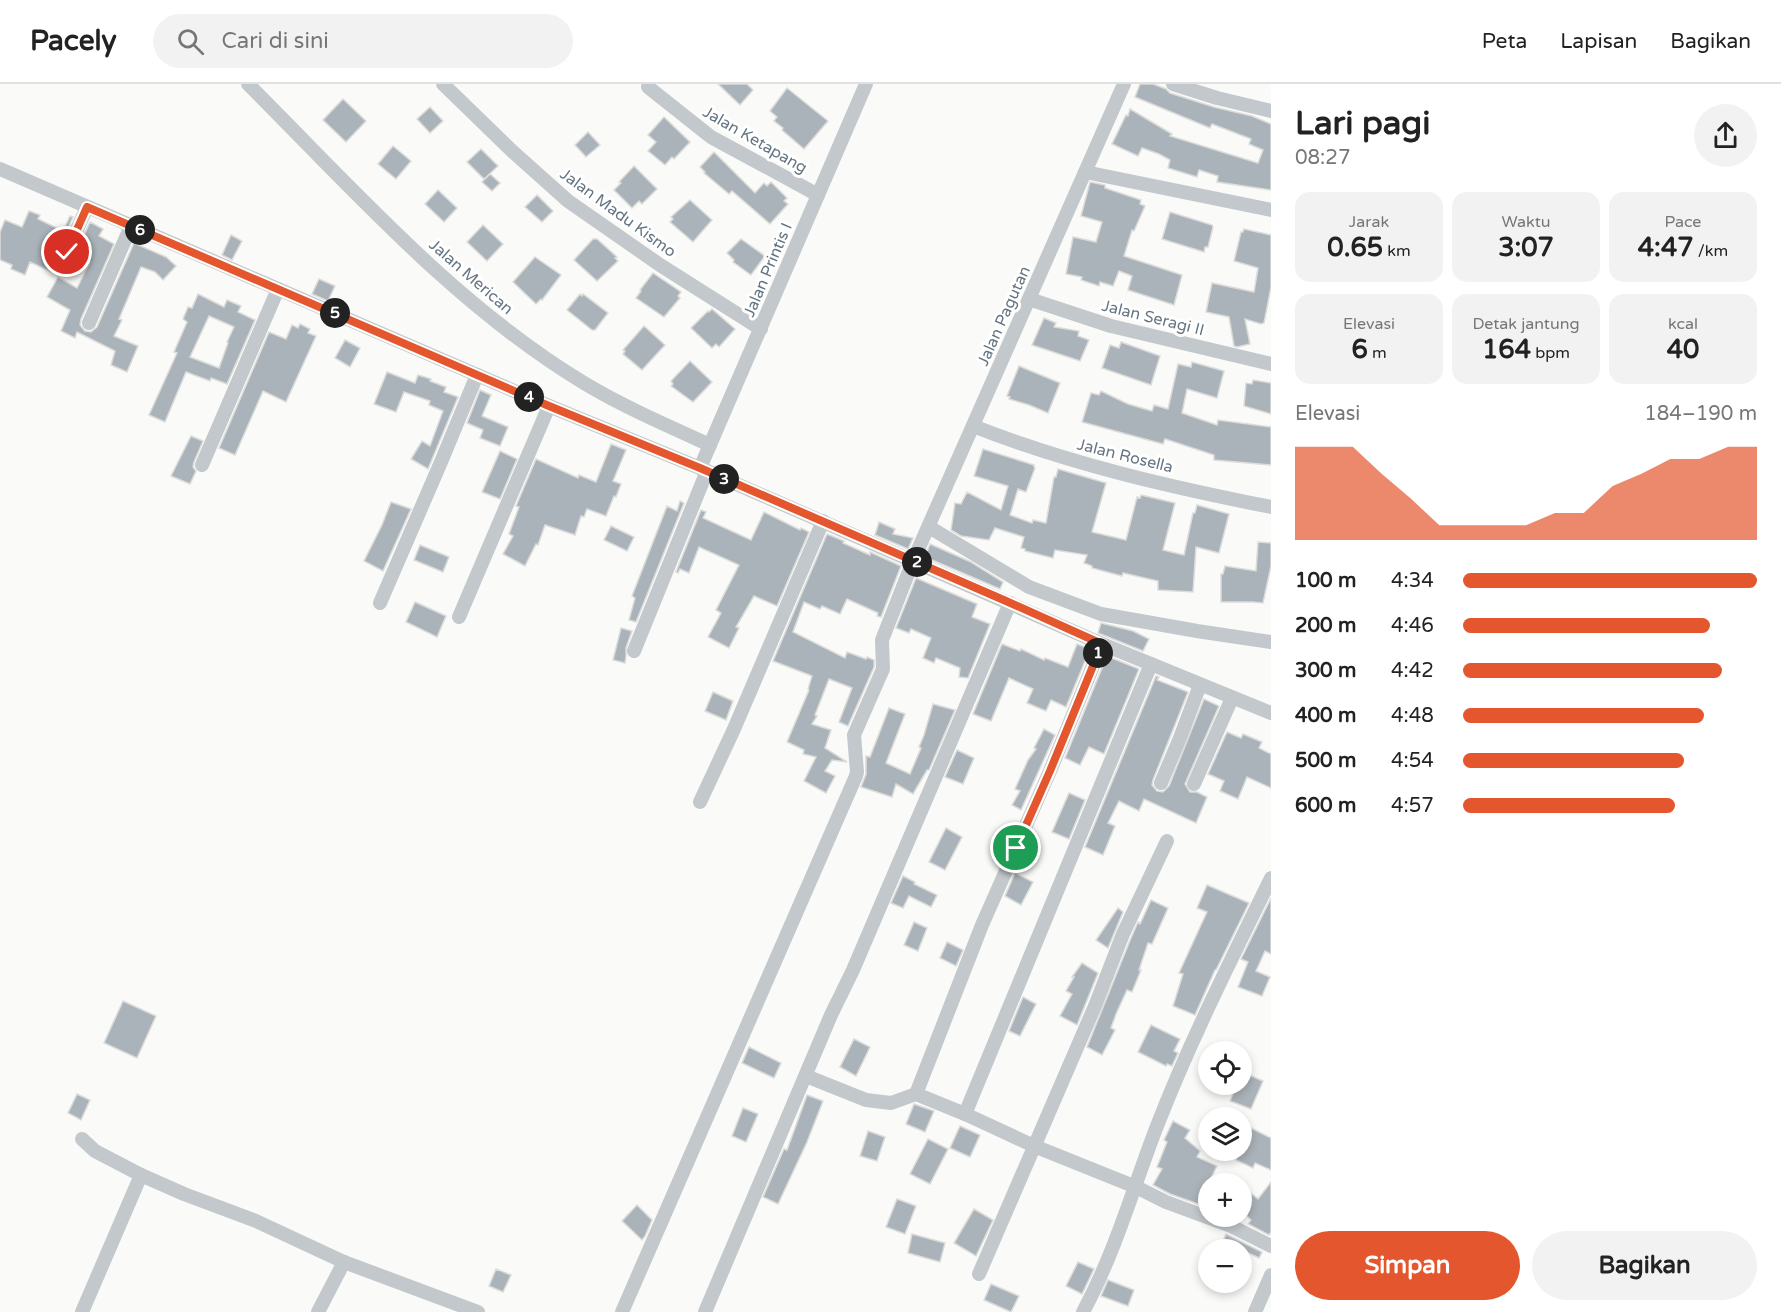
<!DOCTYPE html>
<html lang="id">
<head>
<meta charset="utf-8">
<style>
  body { margin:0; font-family:"Varela Round",sans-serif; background:#f2f2f2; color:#222; height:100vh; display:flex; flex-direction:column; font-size:22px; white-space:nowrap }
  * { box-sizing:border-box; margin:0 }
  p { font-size:20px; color:#767676 }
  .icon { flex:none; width:33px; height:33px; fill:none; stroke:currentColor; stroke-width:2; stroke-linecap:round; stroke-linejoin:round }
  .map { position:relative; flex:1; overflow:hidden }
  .panel { display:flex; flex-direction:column; background:#fff; width:510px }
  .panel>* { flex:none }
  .controls { position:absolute; left:1198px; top:957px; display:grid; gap:12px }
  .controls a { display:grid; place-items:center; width:54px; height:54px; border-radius:50%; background:#fff; box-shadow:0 3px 9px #0003; font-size:30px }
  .pin { position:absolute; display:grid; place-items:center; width:51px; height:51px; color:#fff; margin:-26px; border:3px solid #fff; border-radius:50%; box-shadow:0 2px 6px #0007 }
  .km { position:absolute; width:30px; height:30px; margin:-15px; border-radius:50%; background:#222; color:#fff; font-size:16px; line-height:30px; text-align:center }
  .round { display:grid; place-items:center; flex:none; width:63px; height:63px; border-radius:32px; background:#f2f2f2 }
  .head { display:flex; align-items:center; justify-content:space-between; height:102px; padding:0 24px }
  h1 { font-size:33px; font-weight:700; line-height:45px }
  .figures { display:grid; grid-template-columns:repeat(3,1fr); gap:9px; height:102px; padding:6px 24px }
  .figures div { display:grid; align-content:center; border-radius:15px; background:#f2f2f2; text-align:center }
  .figures b { font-size:26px; font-weight:700 }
  .figures small { font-size:16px; font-weight:400 }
  .figures p { font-size:16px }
  .chart { height:168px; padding:12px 24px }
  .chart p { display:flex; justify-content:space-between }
  .chart svg { width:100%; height:108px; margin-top:6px; fill:#e4572e; opacity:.7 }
  .button { display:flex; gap:12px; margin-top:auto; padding:12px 24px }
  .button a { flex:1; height:69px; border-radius:36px; background:#e4572e; color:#fff; font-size:24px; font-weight:700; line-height:69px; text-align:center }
  .button a+a { background:#f2f2f2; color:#222 }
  ul { padding:0 24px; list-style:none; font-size:20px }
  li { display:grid; grid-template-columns:96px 72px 1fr; align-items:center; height:45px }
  li i { height:15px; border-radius:8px; background:#e4572e }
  header { display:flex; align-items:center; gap:36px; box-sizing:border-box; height:84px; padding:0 30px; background:#fff; border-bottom:2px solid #e0e0e0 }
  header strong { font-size:28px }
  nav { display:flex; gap:33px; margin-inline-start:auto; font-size:21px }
  .search { width:420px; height:54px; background:#f2f2f2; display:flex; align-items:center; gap:15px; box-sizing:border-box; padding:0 21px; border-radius:33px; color:#767676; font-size:22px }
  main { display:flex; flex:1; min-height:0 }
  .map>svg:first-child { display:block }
  .building { fill:#aab3b9; stroke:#dcdcda; stroke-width:1.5; fill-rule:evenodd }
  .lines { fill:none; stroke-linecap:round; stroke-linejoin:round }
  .street { stroke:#c3c8cc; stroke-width:14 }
  .route-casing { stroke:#fff; stroke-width:12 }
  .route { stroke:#e4572e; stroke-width:8 }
  .labels { text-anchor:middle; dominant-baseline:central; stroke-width:6; stroke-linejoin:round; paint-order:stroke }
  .street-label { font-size:16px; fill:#657683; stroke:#fff }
</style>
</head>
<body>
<header>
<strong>Pacely</strong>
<div class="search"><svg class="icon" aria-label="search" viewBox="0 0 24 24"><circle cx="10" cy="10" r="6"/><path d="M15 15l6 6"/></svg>Cari di sini</div>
<nav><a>Peta</a><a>Lapisan</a><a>Bagikan</a></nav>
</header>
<main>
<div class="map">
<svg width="1271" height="1228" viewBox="0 0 1271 1228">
  <rect width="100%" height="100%" fill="#fafaf8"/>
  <g class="building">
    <path d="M718 0H747L753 6 740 21Z"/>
    <path d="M1140 0H1153L1166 5 1170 9 1214 23 1252 32 1271 40V106L1217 98 1218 92 1199 86 1197 93 1168 84 1170 76 1159 70 1142 64 1138 72 1112 60 1126 31 1128 32 1130 25 1172 50 1170 52 1258 79 1263 66 1249 60 1251 55 1212 40 1210 44 1135 13Z"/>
    <path d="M787 4 828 37 804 65 782 46 783 44 774 37 777 33 770 27Z"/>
    <path d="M343 15 366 37 346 58 323 36Z"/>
    <path d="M430 23 443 37 430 49 417 35Z"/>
    <path d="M664 33 690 58 674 75 672 73 665 81 648 67 656 58 648 51Z"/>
    <path d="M588 48 600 61 586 73 575 61Z"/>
    <path d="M393 62 411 77 396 95 378 80Z"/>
    <path d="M481 65 498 82 484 95 467 78Z"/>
    <path d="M714 68 755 109 764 99 767 102 771 98 787 114 784 117 788 120 770 140 732 107 729 110 704 89 705 88 700 83Z"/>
    <path d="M634 82 657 105 642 120 639 117 632 124 614 106 621 99 619 98Z"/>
    <path d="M490 90 500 99 492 107 482 98Z"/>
    <path d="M1090 98 1105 101V104L1141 116 1140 120 1145 122 1134 147 1132 146 1124 172 1182 191 1174 221 1128 206 1132 192 1119 187 1113 202 1100 198 1099 202 1081 196 1082 193 1066 190 1073 153 1096 158 1102 138 1081 132Z"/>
    <path d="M438 106 457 124 444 138 425 120Z"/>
    <path d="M537 111 553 127 542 138 525 123Z"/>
    <path d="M690 116 712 136 693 158 670 138 673 135 671 133Z"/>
    <path d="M29 127 40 131 38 135 63 147 70 132 73 133 59 164 58 170 61 175 54 189 30 178 25 191 11 185 12 181 0 176V148L5 136 22 143Z"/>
    <path d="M1170 128 1212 141 1213 143 1208 163H1205L1204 168 1162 155Z"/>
    <path d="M90 138 103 145 99 152 114 160 81 235 80 241 85 247 91 248 97 243 134 159 166 173 176 182 163 196 155 188 141 183 119 235 122 236 114 252 138 262 127 288 111 281 115 267 77 248 75 254 61 247 70 226 47 213 58 193 77 204 90 178 75 171Z"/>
    <path d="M483 141 503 160 487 177 467 158Z"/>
    <path d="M1244 145 1271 151V203L1264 239 1261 240 1245 235 1250 260 1237 263 1234 262 1229 233 1206 228 1212 199 1254 208 1258 184 1234 177 1241 148H1243Z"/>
    <path d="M231 151 242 157 232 176 222 171Z"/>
    <path d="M593 155H597L617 173 615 174 618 177 597 197 574 176Z"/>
    <path d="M741 155 765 172 751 191 733 178 734 176 727 169Z"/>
    <path d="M535 173 561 191 542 216 541 215 536 220 513 198Z"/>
    <path d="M653 189 681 208 678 212 680 214 664 233 636 214 641 207 640 206Z"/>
    <path d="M319 195 335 202 328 217 312 210Z"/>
    <path d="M198 210 224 223 227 216 241 222 238 228 255 236 227 300 211 294 210 297 186 288 165 338 149 331 177 269 174 268 187 238 183 235 188 223 192 224ZM209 232 234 243 227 258 228 259 219 284 190 273Z"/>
    <path d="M580 210 582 212 583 210 608 229 595 246H592L567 226Z"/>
    <path d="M712 225 735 245 719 263 716 260 712 264 691 244 708 227 709 228Z"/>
    <path d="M1044 234 1056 239 1054 243 1079 247 1078 252 1089 256 1080 277 1032 261Z"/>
    <path d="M300 240 310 245 308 249 316 252 286 318 263 307 235 371 219 364 269 248 286 255 292 241 298 244Z"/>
    <path d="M644 242 665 261 642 286 623 270 625 267 623 266Z"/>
    <path d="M345 256 360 264 350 283 335 274Z"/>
    <path d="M1121 258 1160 272 1151 301 1102 284 1110 261 1119 264Z"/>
    <path d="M690 277 712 298 693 318 671 302 673 300 671 297Z"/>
    <path d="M1192 278 1224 287 1217 314 1187 305 1182 329 1217 341 1218 336 1271 343V381L1214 376V371L1165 355 1163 360 1082 338 1091 309 1099 311 1101 307 1128 320 1152 327 1154 321 1168 325 1178 280 1191 283Z"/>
    <path d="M1019 282 1060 299 1048 329 1029 321 1009 315 1010 313 1007 312Z"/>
    <path d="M387 288 415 299 418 291 431 295 430 297 446 303 444 308 458 313 428 385 411 375 422 357 430 362 443 327 429 321 430 317 404 308 396 328 374 320Z"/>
    <path d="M1253 296 1271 299V330L1244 322 1246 299 1252 300Z"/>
    <path d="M480 306 491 311 482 332 508 343 500 362 480 354 483 346 467 339Z"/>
    <path d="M191 352 203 357 194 378 193 383 196 387 190 400 171 392Z"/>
    <path d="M611 360 626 366 613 397 621 400 616 413 614 412 606 432 587 425 584 433 581 432 575 451 545 441 538 461 536 460 525 482 503 470 513 452 509 450 519 423 516 422 536 375 578 394 579 391 596 398Z"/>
    <path d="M983 365 1034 381V383L1035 384 1026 408 1018 405 1010 431 1032 439 1033 436 1046 439 1054 393H1056L1058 385 1106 399 1092 448 1126 456 1137 413 1140 414 1141 411 1175 419 1163 466 1184 471 1193 429H1195L1197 421 1229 430 1219 469 1196 463 1193 508 1158 506V497L1123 489 1122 492 1092 484V482L1084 479 1087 471 1055 466 1053 474 1025 467V465L1021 464 1024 453 995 444 989 456 961 452 951 446 955 419 961 420 967 408 1001 426 1008 402 974 392Z"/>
    <path d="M500 367 517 375 500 415 482 408Z"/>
    <path d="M680 417 684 419 636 538 629 536 635 514 632 512 667 422 677 427Z"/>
    <path d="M391 418 411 425 383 487 364 477 382 441Z"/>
    <path d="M701 426 706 428 703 434 751 456 764 428 800 446 801 444 809 448 777 522 754 512 736 543 739 544 729 564 708 553 721 529 716 526 739 481 699 463 689 489 680 485 678 489 676 488Z"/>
    <path d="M879 438 895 445 893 450 913 454 908 465 875 451Z"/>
    <path d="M611 442 634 453 627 467 604 456Z"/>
    <path d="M827 450 844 457 843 459 870 471V468L901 482 881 533 877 532 878 529 847 515 840 530 822 522 820 525 804 518 793 548 845 574 847 568 866 575 867 573 874 576V583L848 642 839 638 852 604 829 595 815 631 817 632 812 640 831 646 825 664 847 678 832 676 825 687 835 692 826 709 804 697 816 673 803 670 804 666 787 658 809 606 808 605 812 592 773 577Z"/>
    <path d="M1258 458 1271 459V482L1263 519 1253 518H1221V490H1223L1225 482 1256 487Z"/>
    <path d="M930 460 971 478 1003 498 1000 505 925 473Z"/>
    <path d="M420 461 449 473 443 488 414 476Z"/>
    <path d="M916 494 977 520 972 533 990 540 968 594 959 593 960 584 936 574 934 579 923 574 931 554 911 545 909 549 896 544Z"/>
    <path d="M415 518 446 532 437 553 406 538Z"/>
    <path d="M1101 539 1133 547 1149 555 1143 567 1098 549Z"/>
    <path d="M621 544 632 547 626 564V572L625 579 613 576Z"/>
    <path d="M1002 560 1020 567 1021 565 1044 576 1045 574 1068 583 1077 560 1090 565 1066 623 1051 616 1046 627 1027 619 1033 605 1009 594 991 637 973 630Z"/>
    <path d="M1107 572 1139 585 1104 670 1089 663 1080 681 1065 674Z"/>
    <path d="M1156 592 1159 593 1157 596 1188 608 1153 696 1152 701 1157 707 1163 708 1169 702 1204 615 1219 622 1185 700 1190 708H1197L1207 713 1196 739 1144 715 1139 727 1119 717 1108 739 1115 742 1103 771 1085 763Z"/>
    <path d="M713 608 733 617 726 636 705 627Z"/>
    <path d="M933 620 955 626 929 686H927L913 710 896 700 892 713 861 703 866 690V672L870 673 889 624 905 630 886 679 910 690 921 664 919 663 924 651Z"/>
    <path d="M1044 645 1055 651 1021 726 1012 721 1020 707 1015 705 1028 676 1036 665 1034 664Z"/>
    <path d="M1227 648 1241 654 1243 650 1262 658 1259 664 1271 670V704L1247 693 1238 715 1220 707 1224 697 1208 690Z"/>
    <path d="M957 666 974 674 963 700 945 693Z"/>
    <path d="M1069 709 1085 716 1069 755 1052 748Z"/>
    <path d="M946 744 962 753 945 786 929 778Z"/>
    <path d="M1015 789 1033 798 1021 821 1005 812Z"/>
    <path d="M903 792 915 798 914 800 937 811 931 823 909 812 903 824 891 819Z"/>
    <path d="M1207 801 1249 819 1216 886H1215L1195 931 1173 922 1183 890 1179 889 1207 828 1197 824Z"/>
    <path d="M1271 814V870L1265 867 1256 887 1270 893 1262 912 1238 903 1248 878 1241 875Z"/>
    <path d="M1151 816 1168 824 1152 860 1148 859 1139 886H1141L1132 908 1127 906 1116 930 1111 944 1115 946 1102 971 1087 963 1131 854 1138 838 1140 840Z"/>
    <path d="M1118 824 1123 828 1108 864 1096 856Z"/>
    <path d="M914 838 927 844 918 867 904 861Z"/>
    <path d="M947 858 963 866 956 882 940 874Z"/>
    <path d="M1082 879 1098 889 1077 941 1060 932 1072 910 1066 907 1074 893H1072Z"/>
    <path d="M1023 913 1036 920 1020 952 1009 947Z"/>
    <path d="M123 917 156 932 137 974 104 959Z"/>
    <path d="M1151 941 1180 955 1174 967 1178 969 1172 982 1167 980 1166 982 1138 968Z"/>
    <path d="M854 955 870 963 856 992 840 983Z"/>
    <path d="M749 963 781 979 774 994 742 979Z"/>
    <path d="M1242 988 1263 997 1251 1025 1230 1017 1237 1000H1242Z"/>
    <path d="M77 1010 90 1016 81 1036 68 1029Z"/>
    <path d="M807 1011 823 1017 807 1058 778 1120 763 1113 784 1065 787 1066Z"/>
    <path d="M914 1020 934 1027 925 1048 906 1040Z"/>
    <path d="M743 1024 758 1030 746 1058 732 1052Z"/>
    <path d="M1173 1037 1190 1046 1185 1054 1200 1067 1197 1073 1217 1082 1198 1120 1170 1110 1153 1101 1162 1085 1157 1083 1167 1058 1164 1056Z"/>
    <path d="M960 1042 980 1051 970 1073 950 1064Z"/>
    <path d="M1251 1044 1271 1054V1086L1255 1079 1253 1084 1236 1076 1240 1066H1242V1063Z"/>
    <path d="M868 1047 885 1053 877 1077 860 1072Z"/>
    <path d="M928 1055 948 1065 930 1100 910 1090Z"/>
    <path d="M1271 1098V1148L1269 1151 1248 1140 1251 1136 1242 1127V1102L1258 1115Z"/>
    <path d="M897 1115 916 1122 905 1150 886 1143Z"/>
    <path d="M637 1121 652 1136 645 1152 642 1156 622 1137Z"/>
    <path d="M974 1125 993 1136 976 1172 954 1159Z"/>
    <path d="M912 1150 945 1159 940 1178 908 1169Z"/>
    <path d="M1226 1150 1262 1168 1259 1174 1223 1157Z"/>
    <path d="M1078 1178 1094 1185 1082 1210 1066 1202Z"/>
    <path d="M496 1185 511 1191 503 1208 489 1202Z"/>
    <path d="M1108 1196 1134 1206 1128 1222 1101 1212Z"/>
    <path d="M991 1200 1019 1212 1011 1228 984 1216Z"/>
  </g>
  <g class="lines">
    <g class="street">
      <path d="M248 0C353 105 456 222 584 299 624 323 668 342 710 361"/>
      <path d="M443 0 512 67 568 117 660 181 761 245"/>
      <path d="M1173 0 1217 14 1271 27"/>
      <path d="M648 3 711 53 818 111"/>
      <path d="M0 85 549 322 700 384 1102 560 1271 629"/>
      <path d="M1085 88 1271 126"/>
      <path d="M67 168 87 123"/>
      <path d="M1029 215 1111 242 1271 280"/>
      <path d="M89 239 131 142"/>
      <path d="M973 342C1069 380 1170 403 1271 423"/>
      <path d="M202 381 278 205"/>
      <path d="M700 384 866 0"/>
      <path d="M929 443 1029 503 1101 530 1197 547 1271 558"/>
      <path d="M380 519 441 378 477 291"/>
      <path d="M459 533 549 322"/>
      <path d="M634 567 707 387"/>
      <path d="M1161 699 1180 654 1200 601"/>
      <path d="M1194 700 1232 614"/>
      <path d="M700 718 734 645 823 437"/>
      <path d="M806 992 866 1016 891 1019 916 1010 965 1030 1034 1062 1136 1103 1166 1118 1231 1142 1271 1162"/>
      <path d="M916 1010 982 841 1050 687 1102 560"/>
      <path d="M965 1030 1151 580"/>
      <path d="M82 1055 95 1067 141 1091 184 1110 256 1137 344 1178 478 1228"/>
      <path d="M979 1190 1095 922 1123 850 1167 757"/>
      <path d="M82 1228 141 1091"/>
      <path d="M318 1228 344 1178"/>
      <path d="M622 1228 856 692 857 688 854 651 883 585 882 556 913 477 1124 0"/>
      <path d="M705 1228 831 931 853 886 1010 519"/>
      <path d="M1083 1228C1115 1169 1133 1104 1157 1042 1190 957 1231 876 1271 794"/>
      <path d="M1255 1228 1271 1191"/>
    </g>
  </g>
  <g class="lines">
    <defs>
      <path id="route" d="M67 168 87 123 549 322 700 384 1006 517 1102 560 1050 687 1016 764"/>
    </defs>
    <use href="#route" class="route-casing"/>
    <use href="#route" class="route"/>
  </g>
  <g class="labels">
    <g class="street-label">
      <text transform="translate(755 56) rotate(30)">Jalan Ketapang</text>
      <text transform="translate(618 129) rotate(36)">Jalan Madu Kismo</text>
      <text transform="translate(768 186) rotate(-67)">Jalan Printis I</text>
      <text transform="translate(471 193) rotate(41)">Jalan Merican</text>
      <text transform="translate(1004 232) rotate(-66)">Jalan Pagutan</text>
      <text transform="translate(1153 234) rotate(14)">Jalan Seragi II</text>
      <text transform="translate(1125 372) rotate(14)">Jalan Rosella</text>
    </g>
  </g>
</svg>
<div class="controls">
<a><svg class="icon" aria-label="locate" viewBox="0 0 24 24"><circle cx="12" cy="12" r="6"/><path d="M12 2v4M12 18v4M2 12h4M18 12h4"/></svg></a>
<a><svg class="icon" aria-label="layers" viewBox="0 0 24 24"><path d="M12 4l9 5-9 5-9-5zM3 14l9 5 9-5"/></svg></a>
<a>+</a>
<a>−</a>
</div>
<div class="pin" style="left:1016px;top:764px;background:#1e9e55"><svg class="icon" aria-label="arrive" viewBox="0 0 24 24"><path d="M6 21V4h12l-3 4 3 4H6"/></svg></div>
<div class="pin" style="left:67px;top:168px;background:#d93025"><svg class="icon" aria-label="check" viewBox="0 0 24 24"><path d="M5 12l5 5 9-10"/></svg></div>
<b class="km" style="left:1098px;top:569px">1</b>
<b class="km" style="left:917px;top:478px">2</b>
<b class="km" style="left:724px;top:395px">3</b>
<b class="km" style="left:529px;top:313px">4</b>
<b class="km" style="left:335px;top:229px">5</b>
<b class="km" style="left:140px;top:146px">6</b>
</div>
<section class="panel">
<div class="head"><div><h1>Lari pagi</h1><p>08:27</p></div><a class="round"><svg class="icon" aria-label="share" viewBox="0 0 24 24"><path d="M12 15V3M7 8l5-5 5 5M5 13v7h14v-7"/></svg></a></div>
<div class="figures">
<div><p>Jarak</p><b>0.65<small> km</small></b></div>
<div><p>Waktu</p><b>3:07</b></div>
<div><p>Pace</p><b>4:47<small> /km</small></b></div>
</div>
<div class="figures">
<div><p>Elevasi</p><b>6<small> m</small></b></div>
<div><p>Detak jantung</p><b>164<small> bpm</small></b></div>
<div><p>kcal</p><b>40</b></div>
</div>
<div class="chart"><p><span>Elevasi</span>184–190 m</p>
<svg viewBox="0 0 160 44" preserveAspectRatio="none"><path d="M0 44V6L10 6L20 6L30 17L40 27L50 38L60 38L70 38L80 38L90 33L100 33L110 22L120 17L130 11L140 11L150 6L160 6V44z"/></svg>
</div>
<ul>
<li><b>100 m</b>4:34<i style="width:100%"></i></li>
<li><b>200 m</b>4:46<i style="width:84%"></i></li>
<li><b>300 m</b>4:42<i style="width:88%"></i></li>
<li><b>400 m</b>4:48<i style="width:82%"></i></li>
<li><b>500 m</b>4:54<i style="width:75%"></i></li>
<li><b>600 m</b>4:57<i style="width:72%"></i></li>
</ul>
<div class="button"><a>Simpan</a><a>Bagikan</a></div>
</section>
</main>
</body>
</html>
